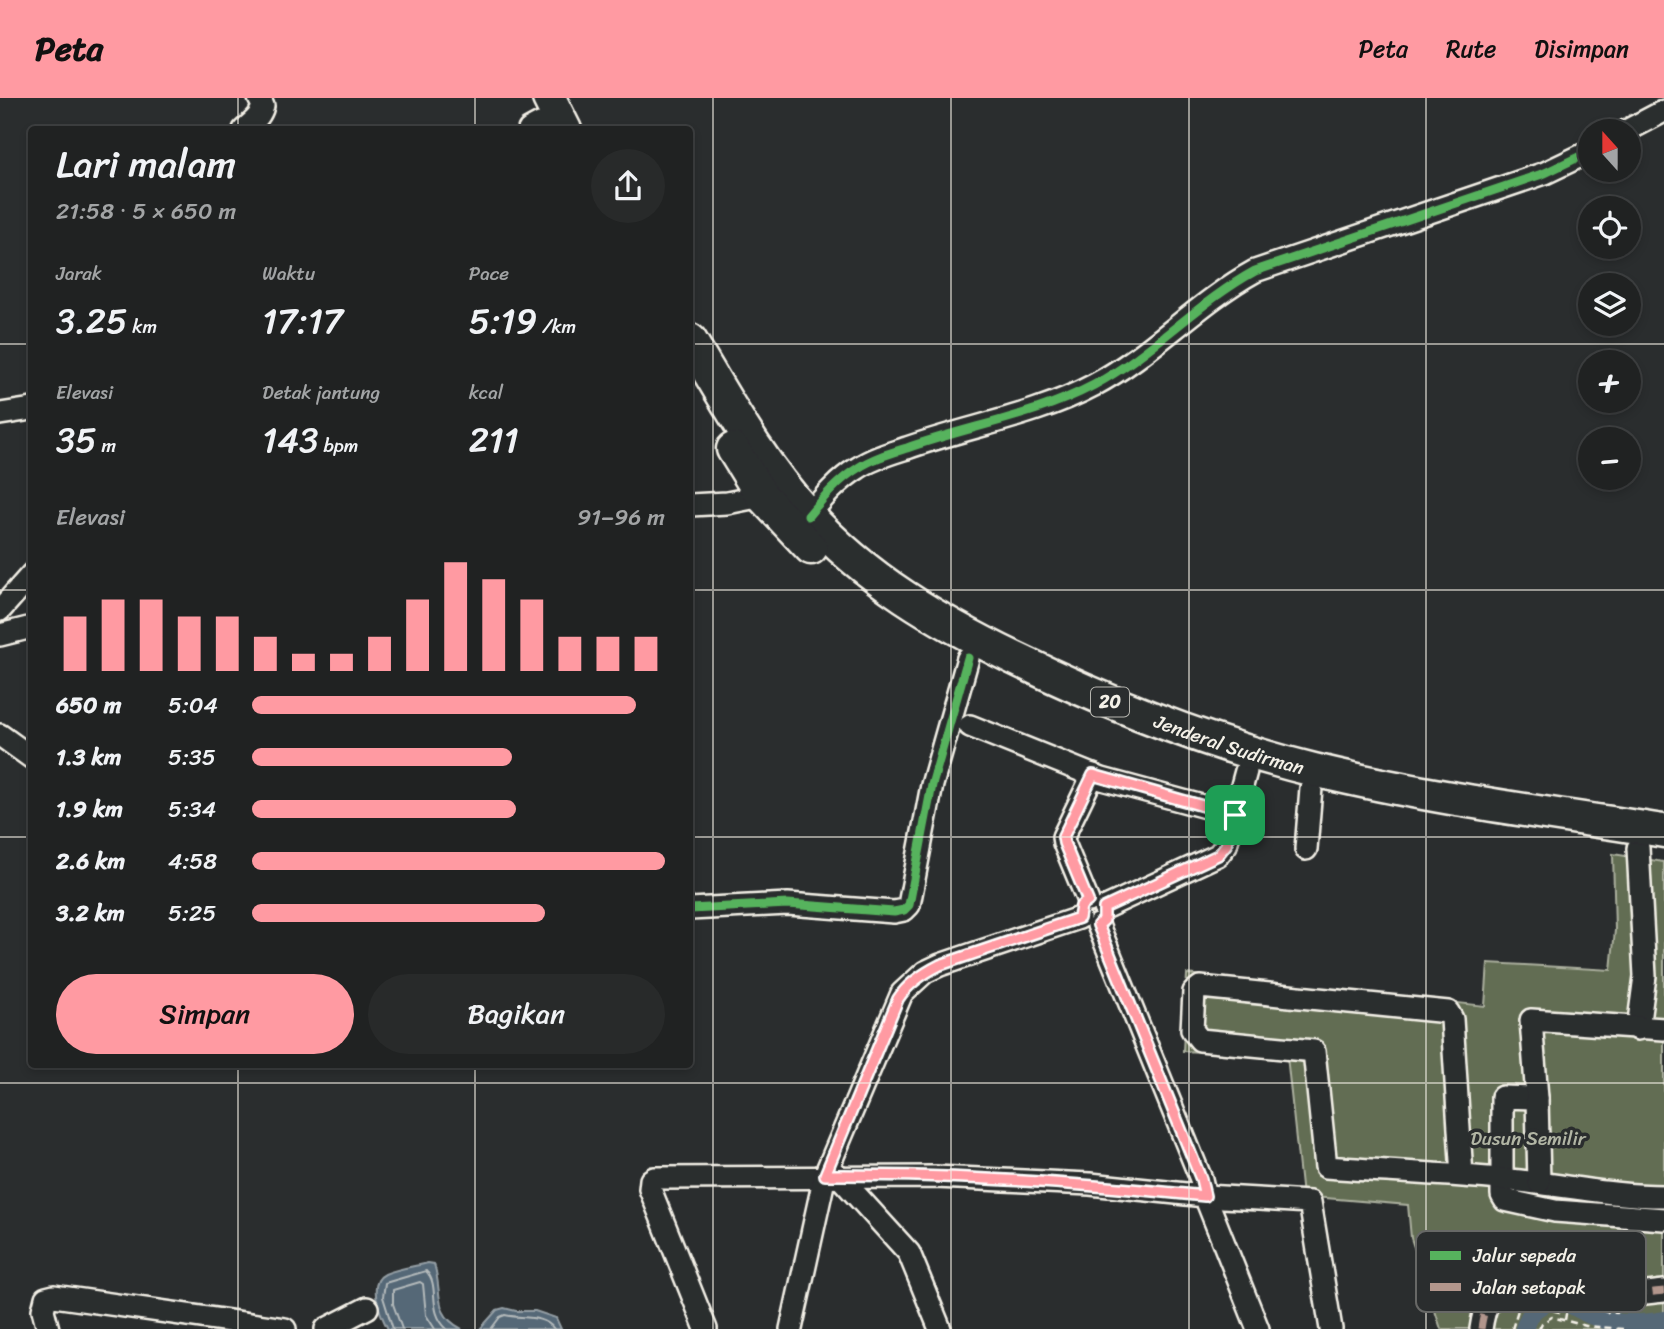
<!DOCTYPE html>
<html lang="id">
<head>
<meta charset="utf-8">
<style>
  body { margin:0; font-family:Sriracha,sans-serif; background:#282a2a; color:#f1f3f6; height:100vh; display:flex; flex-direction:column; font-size:26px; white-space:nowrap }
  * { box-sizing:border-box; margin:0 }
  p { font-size:23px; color:#a2a4a5 }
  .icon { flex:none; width:38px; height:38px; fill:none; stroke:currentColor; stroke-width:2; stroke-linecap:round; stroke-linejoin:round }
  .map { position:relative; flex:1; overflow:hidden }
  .drawer { position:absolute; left:28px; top:28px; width:665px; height:942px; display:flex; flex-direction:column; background:#202222; border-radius:7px; box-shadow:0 4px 10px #0003,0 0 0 2px #3d3f40 }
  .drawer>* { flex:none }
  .needle { width:46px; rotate:339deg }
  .controls { position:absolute; left:1578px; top:21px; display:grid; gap:14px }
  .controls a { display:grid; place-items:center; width:63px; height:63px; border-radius:50%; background:#202222; box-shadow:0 4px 10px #0003,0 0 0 2px #3d3f40; font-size:35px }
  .pin { position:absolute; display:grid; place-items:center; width:60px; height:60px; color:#fff; margin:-30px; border-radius:14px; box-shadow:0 4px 10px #0006 }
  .round { display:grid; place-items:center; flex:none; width:74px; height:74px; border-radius:37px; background:#282a2a }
  .overview { display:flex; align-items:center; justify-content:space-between; height:119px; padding:0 28px }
  h1 { font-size:38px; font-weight:600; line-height:52px }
  .metrics { display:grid; grid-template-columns:repeat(3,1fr); gap:10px; height:119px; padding:7px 28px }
  .metrics div { display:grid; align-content:center }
  .metrics b { font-size:35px; font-weight:600 }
  .metrics small { font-size:19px; font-weight:400 }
  .metrics p { font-size:19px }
  .chart { height:196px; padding:14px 28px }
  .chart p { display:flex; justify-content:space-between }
  .chart svg { width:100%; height:126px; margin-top:7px; stroke:#ff9aa2; stroke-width:6 }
  .cta { display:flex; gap:14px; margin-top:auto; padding:14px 28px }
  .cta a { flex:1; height:80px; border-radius:42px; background:#ff9aa2; color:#111; font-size:28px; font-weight:600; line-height:80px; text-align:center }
  .cta a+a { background:#282a2a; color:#f1f3f6 }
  ul { padding:0 28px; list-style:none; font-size:23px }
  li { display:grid; grid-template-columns:112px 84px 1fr; align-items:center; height:52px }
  li i { height:18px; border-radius:9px; background:#ff9aa2 }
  header { display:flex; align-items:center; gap:42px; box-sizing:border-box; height:98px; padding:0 35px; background:#ff9aa2; color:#111 }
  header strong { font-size:33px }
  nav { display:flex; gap:38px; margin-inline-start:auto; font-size:24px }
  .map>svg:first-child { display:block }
  .green { fill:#626d53; stroke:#abaf9e; stroke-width:2 }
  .water { fill:#546777; stroke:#949ea4; stroke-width:2 }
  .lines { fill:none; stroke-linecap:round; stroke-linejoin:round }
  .shore { stroke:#b4babb; stroke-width:2 }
  .canal { stroke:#546777; stroke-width:18 }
  .minor-casing { stroke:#f4f1e8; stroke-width:26 }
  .highway-casing { stroke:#f4f1e8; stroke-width:37 }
  .path { stroke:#f4f1e8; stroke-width:2.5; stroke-dasharray:7 5; stroke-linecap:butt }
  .minor { stroke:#2a2d2e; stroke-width:21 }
  .highway { stroke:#2a2d2e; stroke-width:32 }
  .quiet { stroke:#b2968c; stroke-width:7; stroke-dasharray:14 7; stroke-linecap:butt }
  .cycleway-casing { stroke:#2a2d2e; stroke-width:13 }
  .cycleway { stroke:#56b35d; stroke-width:9 }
  .route-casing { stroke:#fff; stroke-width:14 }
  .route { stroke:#ff9aa2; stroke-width:9 }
  .grid { fill:none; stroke:#f4f1e8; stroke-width:2; stroke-opacity:0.55 }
  .labels { text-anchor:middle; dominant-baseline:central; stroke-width:7; stroke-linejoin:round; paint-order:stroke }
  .shield { fill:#2a2d2e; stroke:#b7b6b0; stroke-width:2 }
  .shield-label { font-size:18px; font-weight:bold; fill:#f4f1e8 }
  .street-label { font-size:19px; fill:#f4f1e8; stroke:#2a2d2e }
  .park-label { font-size:19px; fill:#b2b6a5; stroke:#2a2d2e }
  .key { fill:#2a2d2e; stroke:#676866; stroke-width:2 }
  .key-label { font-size:19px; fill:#f4f1e8 }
</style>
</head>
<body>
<header>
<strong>Peta</strong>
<nav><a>Peta</a><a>Rute</a><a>Disimpan</a></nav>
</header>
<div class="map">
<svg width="1664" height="1231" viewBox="0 0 1664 1231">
  <rect width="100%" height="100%" fill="#2a2d2e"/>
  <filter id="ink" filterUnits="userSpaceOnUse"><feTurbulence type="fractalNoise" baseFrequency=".0143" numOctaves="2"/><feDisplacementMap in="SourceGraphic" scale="14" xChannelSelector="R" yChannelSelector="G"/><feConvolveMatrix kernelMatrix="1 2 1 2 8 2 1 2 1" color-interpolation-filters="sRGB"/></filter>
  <g filter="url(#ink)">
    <path class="green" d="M1613 756 1664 764V1231H1441L1411 1140 1408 1107 1302 1098 1287 958 1183 953 1187 876 1485 908 1488 865 1611 872 1615 832Z"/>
    <g class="water">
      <path d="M428 1165 434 1166C443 1194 432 1216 462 1231H388C381 1218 366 1185 385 1176 396 1171 416 1168 428 1165Z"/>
      <path d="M504 1210 516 1213H535L556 1220 561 1231H480L497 1212Z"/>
    </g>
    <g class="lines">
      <g class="shore">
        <path d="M393 1231 383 1199 385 1185 426 1173C441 1188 426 1212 447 1231"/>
        <path d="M402 1231 393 1206V1192L420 1184 423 1186 426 1217 435 1231"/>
        <path d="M491 1231 500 1219 505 1217C520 1221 544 1216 554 1231"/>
      </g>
      <path class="canal" d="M1524 1231C1530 1211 1540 1206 1559 1201 1570 1206 1580 1212 1590 1217 1612 1227 1641 1226 1664 1222"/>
      <defs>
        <g id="minor">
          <path d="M244 32C252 24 260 20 263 8L259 0"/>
          <path d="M529 32 540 26"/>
          <path d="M1626 33 1664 13"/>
          <path d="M0 316 32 311"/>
          <path d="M690 407 727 405 762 398"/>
          <path d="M808 418C823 400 838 382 858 370 873 360 891 355 907 350 969 328 1036 318 1094 287 1152 256 1197 205 1255 173L1545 75 1591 53"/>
          <path d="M0 512 32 476"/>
          <path d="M0 537 32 529"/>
          <path d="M970 628 1102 681 1235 717"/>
          <path d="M0 637 32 660"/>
          <path d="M1638 750 1645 878 1638 931"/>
          <path d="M1306 751 1311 690"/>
          <path d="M1088 803 1064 745 1063 739 1093 677"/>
          <path d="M1104 810 1218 757 1226 747 1246 673"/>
          <path d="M690 811 788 806 894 814 904 812 909 807 932 687 968 560"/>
          <path d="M1098 827 1201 1081 1205 1098 1258 1231"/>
          <path d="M1537 1000 1502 999V1097L1505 1102 1555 1113 1664 1121"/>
          <path d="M838 1077 909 1155 940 1231"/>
          <path d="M1462 1078 1452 921 1448 914 1200 889 1194 894 1192 932 1200 942 1314 953 1326 1069C1391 1074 1455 1076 1520 1083 1568 1088 1615 1098 1664 1098"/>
          <path d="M1539 1085 1537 1000 1531 922 1664 931"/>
          <path d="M48 1231 43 1212 46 1200 54 1198 285 1231"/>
          <path d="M326 1231 367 1210"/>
          <path d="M706 1231 650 1091 651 1082 654 1080 935 1079 1090 1086 1205 1098 1310 1104 1331 1231"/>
          <path d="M791 1231 825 1077 902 895 925 874 940 867 1079 820"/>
          <path d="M1481 1231C1484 1209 1490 1194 1510 1182 1520 1177 1532 1168 1544 1168 1572 1168 1598 1192 1626 1196 1638 1197 1652 1194 1664 1193"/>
        </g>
        <g id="highway">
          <path d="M549 0 565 32"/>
          <path id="s1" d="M690 242C726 302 760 365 808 417 866 481 938 523 1014 560 1109 606 1211 647 1314 672 1429 700 1547 715 1664 733"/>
          <path d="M733 351 762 398 811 450"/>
        </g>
      </defs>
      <use href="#minor" class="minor-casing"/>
      <use href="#highway" class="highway-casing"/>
      <g class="path">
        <path d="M1570 1196 1606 1214 1618 1215"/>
        <path d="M1565 1222 1566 1216 1552 1212 1559 1193 1570 1196"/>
        <path d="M1512 1231 1518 1212 1525 1203"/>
        <path d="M1539 1231 1542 1225 1552 1219 1586 1228 1623 1231"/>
      </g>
      <use href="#minor" class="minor"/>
      <use href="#highway" class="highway"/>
      <path class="quiet" d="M1481 1231C1484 1209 1490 1194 1510 1182 1520 1177 1532 1168 1544 1168 1572 1168 1598 1192 1626 1196 1638 1197 1652 1194 1664 1193"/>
      <defs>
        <g id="cycleway">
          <path d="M808 418C823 400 838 382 858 370 873 360 891 355 907 350 969 328 1036 318 1094 287 1152 256 1197 205 1255 173L1545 75 1591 53"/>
          <path d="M690 811 788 806 894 814 904 812 909 807 932 687 968 560"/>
        </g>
      </defs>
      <use href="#cycleway" class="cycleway-casing"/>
      <use href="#cycleway" class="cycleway"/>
    </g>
  </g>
  <g class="lines" filter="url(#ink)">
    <defs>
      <path id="route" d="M1093 677 1235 717 1226 747 1218 757 1104 810V822L1098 827 1201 1081 1205 1098C1079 1085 952 1076 825 1077L898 901C908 885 924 875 940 867L1079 820 1081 808 1088 803 1064 745 1063 739Z"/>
    </defs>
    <use href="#route" class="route-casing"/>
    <use href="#route" class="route"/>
  </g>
  <path class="grid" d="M238 0V32M475 0V32M713 0V1231M951 0V1231M1189 0V1231M1426 0V1231M0 246H32M690 246H1664M0 492H32M690 492H1664M0 739H32M690 739H1664M238 966V1231M475 966V1231M0 985H1664"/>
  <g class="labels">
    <rect class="shield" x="1091" y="589.5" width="38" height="29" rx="5"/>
    <g class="shield-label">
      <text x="1110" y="604">20</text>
    </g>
    <g class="street-label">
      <text stroke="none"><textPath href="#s1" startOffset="696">Jenderal Sudirman</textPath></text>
    </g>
    <g class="park-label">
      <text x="1528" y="1040">Dusun Semilir</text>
    </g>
  </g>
  <rect x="1416" y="1133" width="230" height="81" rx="10" class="key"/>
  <rect x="1430" y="1153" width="31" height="9" fill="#56b35d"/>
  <rect x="1430" y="1185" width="31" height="8" fill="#b2968c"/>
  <g class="key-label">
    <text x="1473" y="1164">Jalur sepeda</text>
    <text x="1473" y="1196">Jalan setapak</text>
  </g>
</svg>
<div class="controls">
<a><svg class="needle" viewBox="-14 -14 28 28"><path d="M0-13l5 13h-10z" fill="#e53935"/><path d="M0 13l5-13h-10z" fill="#a2a4a5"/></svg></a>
<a><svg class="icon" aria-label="locate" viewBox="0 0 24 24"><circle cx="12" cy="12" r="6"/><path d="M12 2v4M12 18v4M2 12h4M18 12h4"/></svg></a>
<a><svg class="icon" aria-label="layers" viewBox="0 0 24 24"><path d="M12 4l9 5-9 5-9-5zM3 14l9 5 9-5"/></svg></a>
<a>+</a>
<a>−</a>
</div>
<div class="pin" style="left:1235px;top:717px;background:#1e9e55"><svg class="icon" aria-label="arrive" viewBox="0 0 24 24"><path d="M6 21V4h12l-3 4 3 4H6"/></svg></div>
<section class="drawer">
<div class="overview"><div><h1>Lari malam</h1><p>21:58 · 5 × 650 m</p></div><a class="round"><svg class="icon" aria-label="share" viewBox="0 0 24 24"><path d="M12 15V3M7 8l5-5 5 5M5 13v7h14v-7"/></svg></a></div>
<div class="metrics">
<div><p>Jarak</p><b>3.25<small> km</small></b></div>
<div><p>Waktu</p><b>17:17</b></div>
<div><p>Pace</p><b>5:19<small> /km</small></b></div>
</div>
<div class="metrics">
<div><p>Elevasi</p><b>35<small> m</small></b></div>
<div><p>Detak jantung</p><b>143<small> bpm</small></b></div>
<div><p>kcal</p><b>211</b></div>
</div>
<div class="chart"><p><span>Elevasi</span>91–96 m</p>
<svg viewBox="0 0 160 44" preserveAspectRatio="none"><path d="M5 44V25M15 44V19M25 44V19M35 44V25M45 44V25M55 44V32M65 44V38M75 44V38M85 44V32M95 44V19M105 44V6M115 44V12M125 44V19M135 44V32M145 44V32M155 44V32"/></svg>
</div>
<ul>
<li><b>650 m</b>5:04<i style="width:93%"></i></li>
<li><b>1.3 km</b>5:35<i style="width:63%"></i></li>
<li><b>1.9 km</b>5:34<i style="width:64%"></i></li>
<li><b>2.6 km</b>4:58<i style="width:100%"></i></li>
<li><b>3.2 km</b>5:25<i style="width:71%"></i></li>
</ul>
<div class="cta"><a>Simpan</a><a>Bagikan</a></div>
</section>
</div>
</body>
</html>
